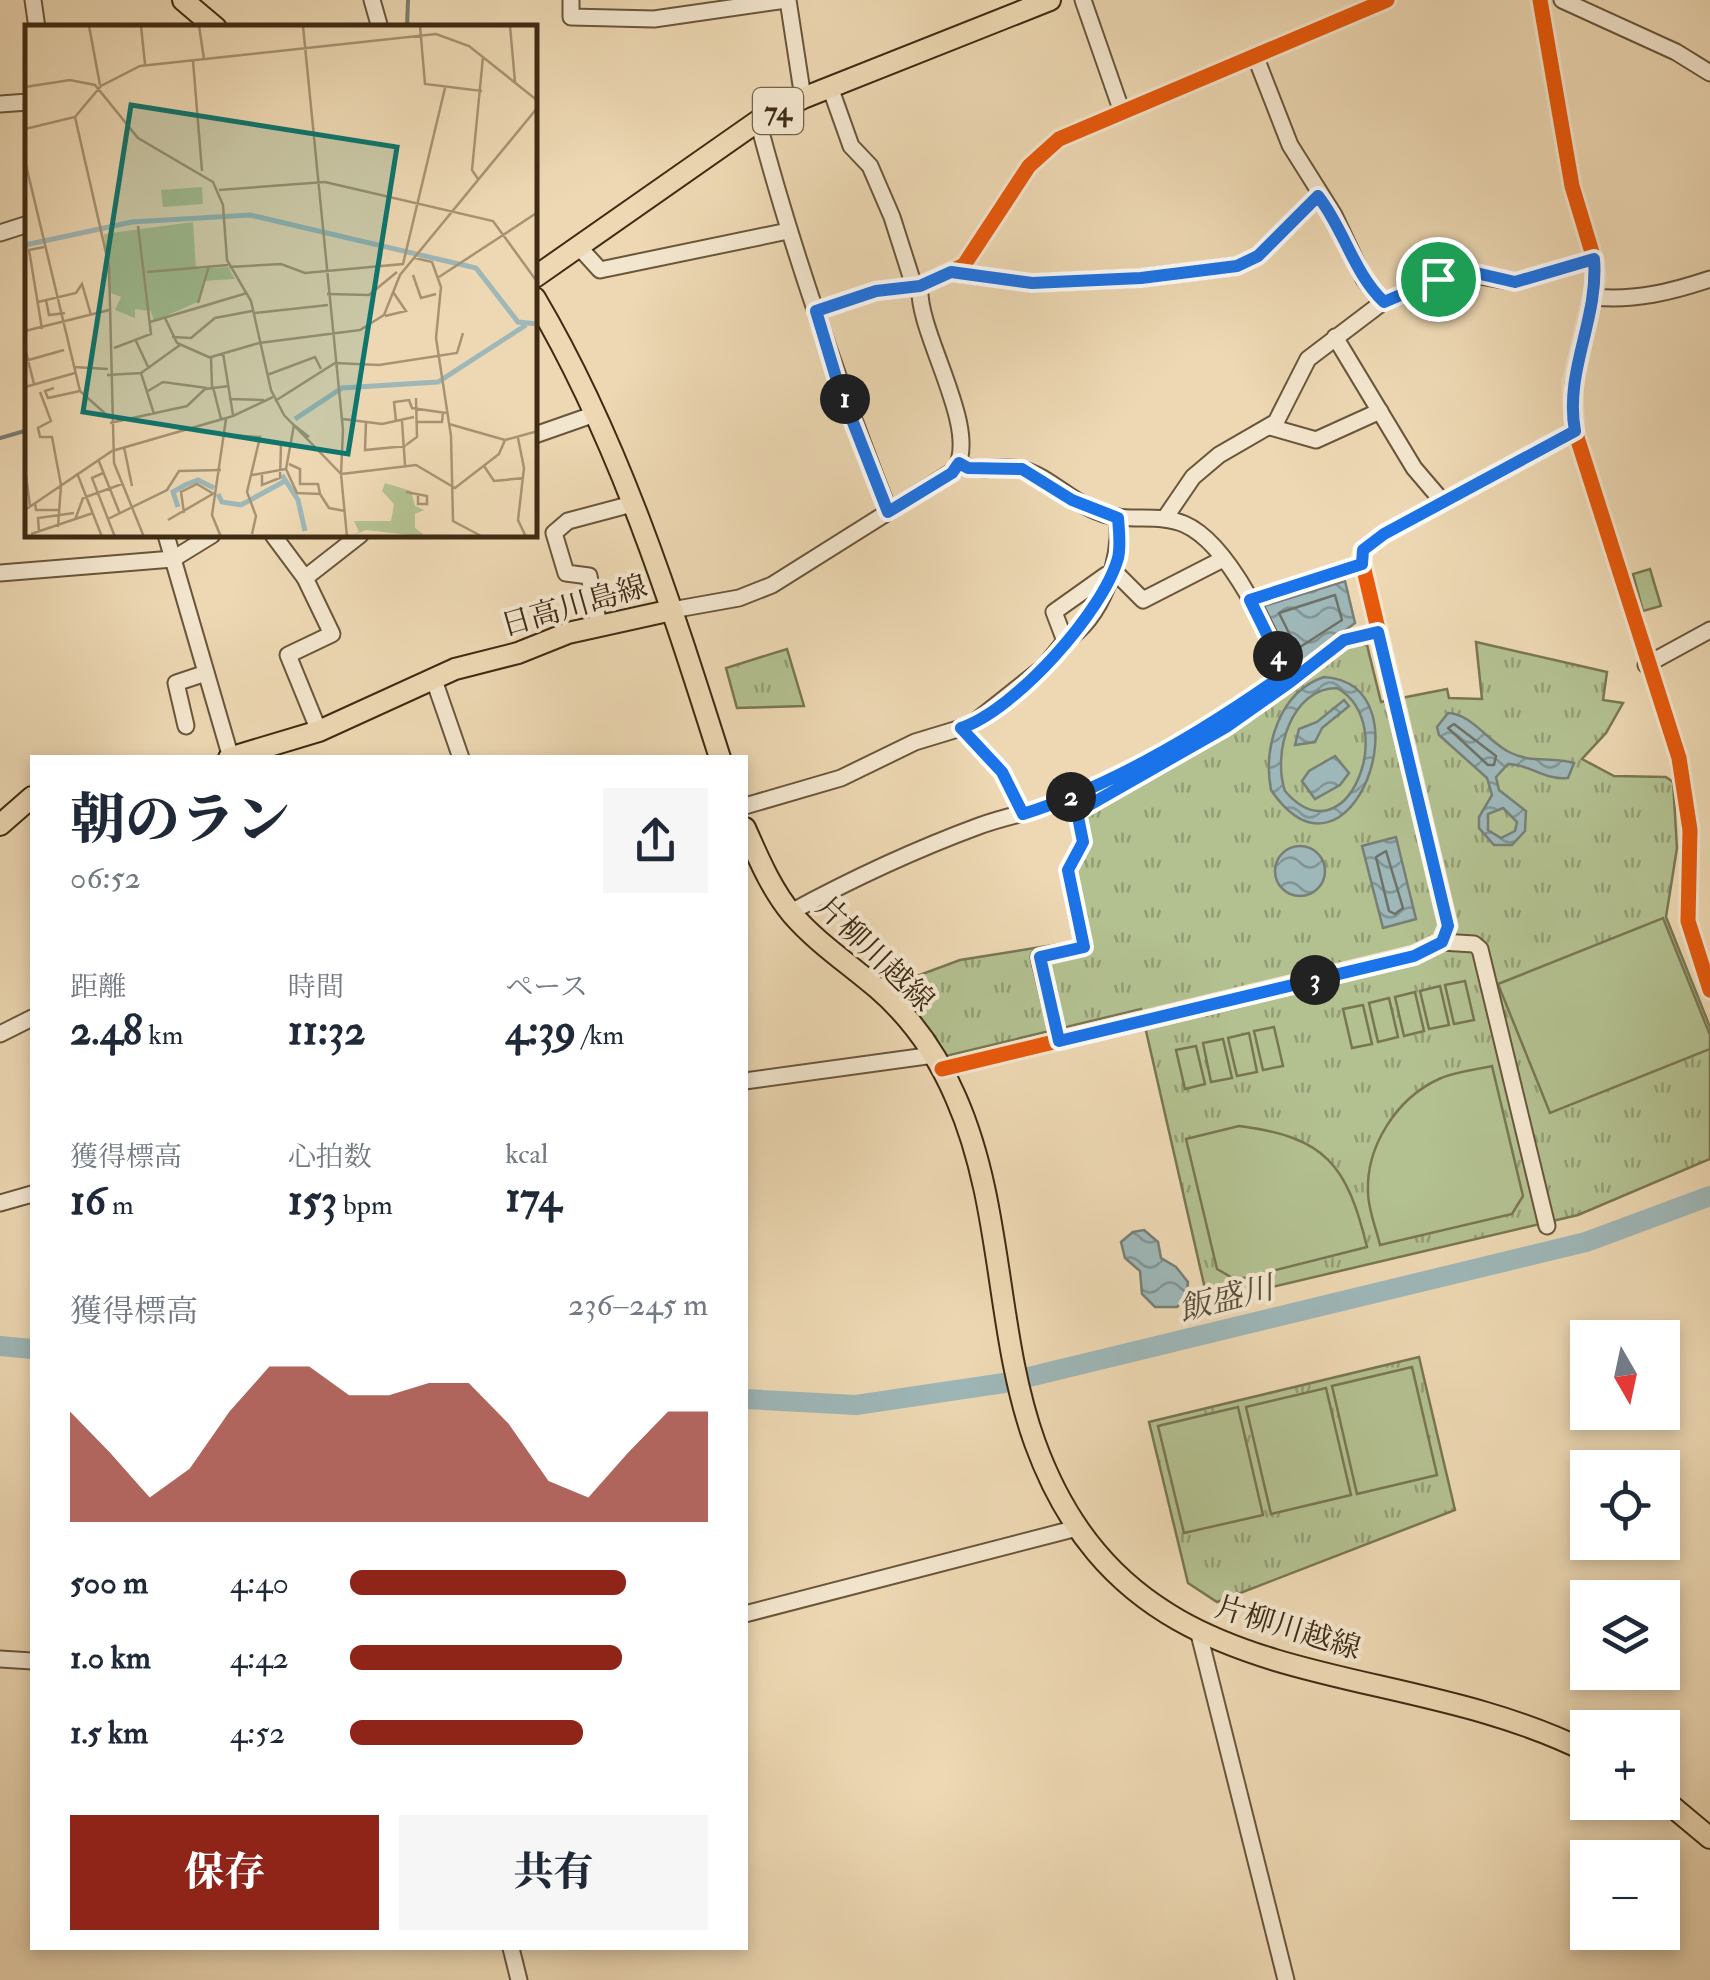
<!DOCTYPE html>
<html lang="ja">
<head>
<meta charset="utf-8">
<style>
  body { margin:0; font-family:"IM FELL Double Pica","Noto Serif JP",serif; background:#f6f6f7; color:#1f2937; height:100vh; display:flex; flex-direction:column; font-size:38px; white-space:nowrap }
  * { box-sizing:border-box; margin:0 }
  p { font-size:32px; color:#747a83 }
  .icon { flex:none; width:55px; height:55px; fill:none; stroke:currentColor; stroke-width:2; stroke-linecap:round; stroke-linejoin:round }
  .map { position:relative; flex:1; overflow:hidden }
  .panel { position:absolute; left:30px; top:755px; width:718px; height:1195px; display:flex; flex-direction:column; background:#fff; border-radius:0px; box-shadow:0 5px 15px #0003 }
  .panel>* { flex:none }
  .needle { width:65px; rotate:171deg }
  .controls { position:absolute; left:1570px; top:1320px; display:grid; gap:20px }
  .controls a { display:grid; place-items:center; width:110px; height:110px; border-radius:0px; background:#fff; box-shadow:0 5px 15px #0003; font-size:50px }
  .pin { position:absolute; display:grid; place-items:center; width:85px; height:85px; color:#fff; margin:-42px; border:5px solid #fff; border-radius:50%; box-shadow:0 2px 10px #0007 }
  .km { position:absolute; width:50px; height:50px; margin:-25px; border-radius:50%; background:#222; color:#fff; font-size:28px; line-height:50px; text-align:center }
  .round { display:grid; place-items:center; flex:none; width:105px; height:105px; border-radius:0px; background:#f6f6f7 }
  .head { display:flex; align-items:center; justify-content:space-between; height:170px; padding:0 40px }
  h1 { font-size:55px; font-weight:800; line-height:75px }
  .stats { display:grid; grid-template-columns:repeat(3,1fr); gap:15px; height:170px; padding:10px 40px }
  .stats div { display:grid; align-content:center }
  .stats b { font-size:42px; font-weight:800 }
  .stats small { font-size:28px; font-weight:400 }
  .stats p { font-size:28px }
  .chart { height:280px; padding:20px 40px }
  .chart p { display:flex; justify-content:space-between }
  .chart svg { width:100%; height:180px; margin-top:10px; fill:#8f2418; opacity:.7 }
  .action { display:flex; gap:20px; margin-top:auto; padding:20px 40px }
  .action a { flex:1; height:115px; border-radius:0px; background:#8f2418; color:#fff; font-size:40px; font-weight:800; line-height:115px; text-align:center }
  .action a+a { background:#f6f6f7; color:#1f2937 }
  ul { padding:0 40px; list-style:none; font-size:32px }
  li { display:grid; grid-template-columns:160px 120px 1fr; align-items:center; height:75px }
  li i { height:25px; border-radius:12px; background:#8f2418 }
  .map>svg:first-child { display:block }
  .park { fill:url(#park-tufts); stroke:#797652; stroke-width:2.5 }
  .pitch { fill:#b3c090; stroke:#797652; stroke-width:2.5 }
  .water { fill:url(#water-waves); stroke:#787f76; stroke-width:2.5; fill-rule:evenodd }
  .lines { fill:none; stroke-linecap:round; stroke-linejoin:round }
  .shore { stroke:#6e7166; stroke-width:2.5 }
  .stream { stroke:#787f76; stroke-width:4 }
  .river { stroke:#9eb7b8; stroke-width:20 }
  .minor-casing { stroke:#6a563b; stroke-width:19 }
  .major-casing { stroke:#3f2b13; stroke-width:24 }
  .minor { stroke:#f3e6ce; stroke-width:15 }
  .major { stroke:#edd8b3; stroke-width:20 }
  .cycleway-casing { stroke:#f3e6ce; stroke-width:21 }
  .cycleway { stroke:#e8590c; stroke-width:15 }
  .route-casing { stroke:#fff; stroke-width:20 }
  .route { stroke:#1a73e8; stroke-width:12 }
  .labels { text-anchor:middle; dominant-baseline:central; stroke-width:8; stroke-linejoin:round; paint-order:stroke }
  .shield { fill:#f3e6ce; stroke:#75634b; stroke-width:2.5 }
  .shield-label { font-size:28px; font-weight:bold; fill:#3f2b13 }
  .street-label { font-size:30px; fill:#3f2b13; stroke:#f3e6ce }
  .water-label { font-size:32px; font-style:italic; fill:#574e3c; stroke:#f3e6ce }
  .inset-river { fill:none; stroke:#9eb7b8; stroke-width:5 }
  .inset-road { fill:none; stroke:#a79373; stroke-width:2.5 }
  .view { fill:#0f766e; fill-opacity:0.15; stroke:#0f766e; stroke-width:5 }
  .inset-edge { fill:none; stroke:#3f2b13; stroke-width:5 }
</style>
</head>
<body>
<div class="map">
<svg width="1710" height="1980" viewBox="0 0 1710 1980">
  <defs>
    <pattern id="park-tufts" width="24" height="20" patternUnits="userSpaceOnUse" patternTransform="scale(2.5)"><rect width="24" height="20" fill="#b3c090"/><path d="M3 7l-1-3M5 7V3M7 7l1-3M15 17l-1-3M17 17v-4M19 17l1-3" fill="none" stroke="#939c74"/></pattern>
    <pattern id="water-waves" width="16" height="10" patternUnits="userSpaceOnUse" patternTransform="scale(2.5)"><rect width="16" height="10" fill="#9eb7b8"/><path d="M0 5q4-4 8 0t8 0" fill="none" stroke="#829594"/></pattern>
  </defs>
  <rect width="100%" height="100%" fill="#edd8b3"/>
  <filter id="stains"><feTurbulence type="fractalNoise" baseFrequency=".002" numOctaves="4"/><feColorMatrix values="0 0 0 0 .2 0 0 0 0 .09 0 0 0 0 .02 0 0 0 .5 -.17"/></filter>
  <radialGradient id="worn" r=".72"><stop offset=".6" stop-color="#630" stop-opacity="0"/><stop offset="1" stop-color="#630" stop-opacity=".3"/></radialGradient>
  <g class="park">
    <path d="M1476 642 1607 672 1603 700 1623 703 1606 733 1582 759 1614 776 1666 777 1673 782 1677 848 1666 917 1710 1027V1159L1578 1215 1208 1302 1141 1009 942 1057 887 987 960 960 1085 940 1070 871 1080 812 1233 727 1350 644 1367 645 1381 702 1447 689 1449 698 1482 699Z"/>
    <path d="M787 649 804 706 737 708 726 668Z"/>
    <path d="M1419 1357 1455 1510 1217 1602 1188 1583 1149 1422Z"/>
  </g>
  <g class="pitch">
    <path d="M1650 569 1661 606 1643 611 1633 574Z"/>
    <path d="M1663 918 1710 1035V1049L1550 1113 1498 984Z"/>
    <path d="M1465 981 1474 1020 1454 1024 1445 985Z"/>
    <path d="M1440 986 1449 1025 1429 1029 1420 991Z"/>
    <path d="M1415 992 1424 1031 1404 1036 1395 997Z"/>
    <path d="M1389 998 1398 1037 1378 1042 1369 1003Z"/>
    <path d="M1363 1005 1372 1044 1352 1048 1343 1009Z"/>
    <path d="M1274 1027 1283 1066 1263 1070 1254 1031Z"/>
    <path d="M1249 1033 1257 1072 1237 1076 1228 1038Z"/>
    <path d="M1223 1039 1232 1078 1211 1082 1203 1043Z"/>
    <path d="M1196 1046 1205 1084 1185 1089 1176 1050Z"/>
    <path d="M1492 1066 1523 1196 1512 1214 1380 1245C1376 1228 1368 1209 1368 1192 1366 1146 1397 1098 1439 1079 1454 1072 1475 1070 1492 1066Z"/>
    <path d="M1239 1126C1326 1137 1347 1165 1367 1247L1236 1280 1217 1269 1186 1139Z"/>
    <path d="M1412 1367 1437 1475 1357 1494 1332 1386Z"/>
    <path d="M1326 1388 1351 1495 1271 1514 1246 1407Z"/>
    <path d="M1238 1407 1263 1515 1184 1533 1158 1426Z"/>
  </g>
  <g class="water">
    <path d="M1345 581 1355 623 1295 668 1264 606Z"/>
    <path d="M1324 677C1431 683 1350 906 1271 790 1263 747 1279 692 1324 677ZM1337 688C1401 724 1346 862 1285 791 1272 753 1291 688 1337 688Z"/>
    <path d="M1344 700 1349 706 1322 728 1315 742 1295 745 1299 729 1317 722Z"/>
    <path d="M1448 713C1470 713 1489 742 1509 752 1532 764 1551 756 1574 763L1568 778C1546 781 1530 764 1508 764L1496 777 1499 790 1526 811 1525 831 1512 845H1494L1479 828V817L1492 795 1487 778 1439 735 1437 727ZM1503 808 1517 822 1515 831 1501 838 1488 830V814Z"/>
    <path d="M1335 756 1349 773 1340 785 1315 799 1302 781 1309 771Z"/>
    <path d="M1396 837 1416 919 1383 928 1362 846Z"/>
    <circle cx="1300" cy="871" r="25"/>
    <path d="M1144 1230 1158 1242 1161 1258 1176 1267 1188 1282 1186 1299 1177 1307H1155L1142 1294 1140 1271 1125 1258 1121 1242 1133 1232Z"/>
  </g>
  <g class="lines">
    <g class="shore">
      <path d="M1335 595 1342 620 1297 649 1279 613Z"/>
      <path d="M1454 724 1496 756 1494 765H1488L1448 728Z"/>
      <path d="M1386 851 1403 908 1395 914 1389 911 1376 857Z"/>
    </g>
    <g class="stream">
      <path d="M407 28 408 0"/>
      <path d="M0 438 28 430"/>
    </g>
    <g class="river">
      <path d="M0 1346 32 1349"/>
      <path d="M745 1399 856 1405 1004 1383 1586 1242 1710 1196"/>
    </g>
    <defs>
      <g id="minor">
        <path d="M33 0 37 28"/>
        <path d="M372 0 380 28"/>
        <path d="M571 0V17L654 19 786 0"/>
        <path d="M788 0 803 98"/>
        <path d="M1083 0 1122 112"/>
        <path d="M1540 0 1572 186 1594 259 1596 280 1572 383 1575 431 1679 758 1690 830 1688 921 1710 990"/>
        <path d="M1562 0 1676 52 1710 73"/>
        <path d="M1256 58 1290 145 1334 215 1364 279 1383 302"/>
        <path d="M830 87 851 146 870 166 892 217 914 286"/>
        <path d="M0 104 28 102"/>
        <path d="M758 121C793 254 839 384 889 512"/>
        <path d="M0 233 28 224"/>
        <path d="M579 247 600 270 788 231"/>
        <path d="M951 272 1032 283 1141 278 1237 266 1258 256 1318 196"/>
        <path d="M1594 297C1635 301 1671 292 1710 279"/>
        <path d="M816 311 876 291 920 286 964 265 1029 166 1059 139 1387 0"/>
        <path d="M1335 337 1414 468 1443 502"/>
        <path d="M1270 427 1316 440 1380 411"/>
        <path d="M535 435 595 414"/>
        <path d="M959 463C979 474 999 465 1020 469 1047 474 1073 504 1101 513 1128 523 1158 513 1184 524 1231 544 1271 638 1290 683L1344 640 1377 632"/>
        <path d="M1165 518 1193 477 1219 455 1276 422 1308 359 1383 302 1461 273 1515 282 1594 259"/>
        <path d="M166 535 231 758"/>
        <path d="M273 535 305 578 360 535"/>
        <path d="M0 573 173 559 212 535"/>
        <path d="M305 578 332 634 288 655 319 731"/>
        <path d="M1250 600 1362 564"/>
        <path d="M672 610 739 598 772 585 955 470C981 428 916 332 920 286"/>
        <path d="M599 625 589 576 566 573 554 533 568 521 632 504"/>
        <path d="M1065 641C1103 617 1121 561 1118 519"/>
        <path d="M1646 665 1710 630"/>
        <path d="M434 680 461 758"/>
        <path d="M186 726 176 683 206 673"/>
        <path d="M961 728 1002 772 1023 814"/>
        <path d="M745 806 841 778 915 742 971 725 1044 667 1065 641 1054 612 1106 575 1119 576 1143 600 1223 559"/>
        <path d="M791 912C852 879 914 850 979 826 1005 816 1034 812 1060 802 1139 770 1217 722 1286 673"/>
        <path d="M1441 942 1474 944 1480 949 1547 1226"/>
        <path d="M0 1034 32 1018"/>
        <path d="M1059 1041 1039 957 1084 947 1068 870 1083 842 1077 812 1254 708"/>
        <path d="M942 1069 1414 955 1441 942 1448 926 1361 557 1363 550 1384 534 1575 431"/>
        <path d="M745 1081 934 1055"/>
        <path d="M0 1203 32 1194"/>
        <path d="M745 1614 1077 1528"/>
        <path d="M1199 1634 1286 1980"/>
        <path d="M0 1659 32 1661"/>
        <path d="M511 1948 519 1980"/>
      </g>
      <g id="major">
        <path d="M183 0 216 28"/>
        <path d="M535 277 758 121 803 98 1050 0"/>
        <path d="M535 298C619 440 670 601 720 758"/>
        <path d="M229 758 319 731 455 669 518 653 568 633 672 610"/>
        <path d="M0 825 32 797"/>
        <path d="M745 828C758 857 771 889 792 914 816 942 849 964 877 988 912 1018 938 1056 956 1098 1004 1207 995 1332 1035 1443 1132 1709 1382 1649 1588 1752"/>
        <path d="M1662 1798 1710 1838"/>
      </g>
    </defs>
    <use href="#minor" class="minor-casing"/>
    <use href="#major" class="major-casing"/>
    <use href="#minor" class="minor"/>
    <use href="#major" class="major"/>
    <defs>
      <g id="cycleway">
        <path d="M1540 0 1572 186 1594 259 1596 280 1572 383 1575 431 1679 758 1690 830 1688 921 1710 990"/>
        <path d="M816 311 876 291 920 286 964 265 1029 166 1059 139 1387 0"/>
        <path d="M942 1069 1414 955 1441 942 1448 926 1361 557 1363 550 1384 534 1575 431"/>
      </g>
    </defs>
    <use href="#cycleway" class="cycleway-casing"/>
    <use href="#cycleway" class="cycleway"/>
  </g>
  <g class="lines">
    <defs>
      <path id="route" d="M1438 279 1384 302C1353 272 1344 229 1318 196L1258 256 1237 266 1141 278 1032 283 951 272 920 286 876 291 816 311 838 384 888 512 952 473 959 463 968 468 1022 469 1072 500 1118 518C1119 531 1121 545 1118 558 1103 612 1015 710 961 728L1002 772 1023 814C1116 785 1207 729 1286 673L1290 682 1344 640 1378 632 1448 926 1442 942 1414 956 1059 1041 1040 957 1084 947 1068 870 1083 842 1077 812 1226 727 1290 682 1286 673 1250 600 1362 564 1363 550 1384 534 1575 431C1564 371 1599 319 1594 259L1515 282 1476 273 1438 279"/>
    </defs>
    <use href="#route" class="route-casing"/>
    <use href="#route" class="route"/>
  </g>
  <g class="labels">
    <rect class="shield" x="753" y="88" width="50" height="46" rx="8"/>
    <g class="shield-label">
      <text x="778" y="111">74</text>
    </g>
    <g class="street-label">
      <text transform="translate(574 606) rotate(-16)">日高川島線</text>
      <text transform="translate(875 954) rotate(44)">片柳川越線</text>
      <text transform="translate(1288 1628) rotate(17)">片柳川越線</text>
    </g>
    <g class="water-label">
      <text transform="translate(1226 1299) rotate(-14)">飯盛川</text>
    </g>
  </g>
  <g transform="translate(25 25)">
    <rect width="512" height="512" fill="#edd8b3"/>
    <path d="M360 458 386 466 390 481 399 485 390 489V503L402 512 341 505 324 512 334 507 329 496H366L369 479 357 466Z" fill="#b3c090"/>
    <path d="M168 197 171 244 203 242 210 254 178 256 175 276 129 296 126 286 110 284V293L90 285 96 272 84 267 79 209Z" fill="#b3c090"/>
    <path d="M177 162 178 179 138 182 136 165ZM110 218 115 239 88 246 83 224Z" fill="#b3c090"/>
    <path class="inset-river" d="M0 220 107 197 225 190 451 243 493 297 513 299M270 394 317 363 413 357 501 300M257 450 273 475 280 506M193 469 197 477 216 480 260 456M153 482 148 467 160 460 173 455 189 463"/>
    <path class="inset-road" d="M64 1 75 60M116 1 120 39M174 1 179 34M278 1 318 405 316 449 391 440 430 463 474 429 480 415 513 406M395 1 400 59 457 66M485 1 490 57M168 36 177 146M0 62 45 55 70 60 113 113 188 157 198 180 202 235 226 276 246 365 259 390 316 449 322 512M50 92 84 241 89 438 119 512M0 104 50 92 76 61 115 41 411 9 444 21 513 76M0 136 55 366 84 392M453 154 447 145 458 32M194 165 300 157 468 196 513 258M390 233 407 237 416 262 411 313 426 411 428 496 458 512M204 242 256 239 280 248 378 239 420 63M122 247 203 240M388 250 396 273 411 269M414 252 513 187M302 269 344 270 372 247M21 275 24 290 40 288M13 277 51 268 57 259 66 290M173 278 184 241M230 288 303 280M360 291 381 286 368 267M140 293 152 318 186 333M125 297 222 268M17 304 4 225 19 222M0 306 84 285M147 312 166 313 190 293 227 286M111 316 124 344M234 318 335 305 359 290 375 250 513 82M0 323 9 359M89 323 126 309 113 201M198 328 208 390M0 336 39 325M49 342 83 344M116 348 129 389M82 350 116 348 155 320M242 350 290 332 296 344M0 362 50 348M187 362 186 332 234 318M188 362 196 394M29 363 20 366 23 373 55 366M123 366 138 357 182 363M15 367 26 396 13 403 15 412H27L36 460 33 502M206 374 239 375M250 376 310 338 354 340 432 328 438 308M318 394 357 399 389 392M341 396 340 425 381 421M371 396 369 377 384 375 387 383 421 388M377 396 380 440M391 397H417L418 387M85 398 162 381 180 364 204 361M424 399 480 415M201 410 235 412 222 467 231 491 227 509M493 413 499 443 493 495 501 512M381 420 392 412 391 373M99 422 107 461M73 434 95 489M459 441 469 456 499 453M0 443 5 481M261 444 272 468 295 469 293 459H275V444L264 439M52 448 77 512M78 448 67 453 90 512M227 450 261 444 269 400 284 412M237 450V460L255 453 256 420M381 467 402 471V479H393V471M295 469 304 483 320 486M10 478 11 485H34M0 485 87 426 208 391 248 372M159 488 156 467 172 459 187 468M83 494 142 465 154 446 196 445M50 495 58 473 97 459M143 495 191 467M14 507 13 493 49 488M6 509 68 488M196 512 187 490 201 394M208 512H305"/>
    <path class="view" d="M106 80 372 122 323 429 58 387Z"/>
    <rect width="512" height="512" class="inset-edge"/>
  </g>
  <rect width="100%" height="100%" filter="url(#stains)"/>
  <rect width="100%" height="100%" fill="url(#worn)"/>
</svg>
<div class="controls">
<a><svg class="needle" viewBox="-14 -14 28 28"><path d="M0-13l5 13h-10z" fill="#e53935"/><path d="M0 13l5-13h-10z" fill="#747a83"/></svg></a>
<a><svg class="icon" aria-label="locate" viewBox="0 0 24 24"><circle cx="12" cy="12" r="6"/><path d="M12 2v4M12 18v4M2 12h4M18 12h4"/></svg></a>
<a><svg class="icon" aria-label="layers" viewBox="0 0 24 24"><path d="M12 4l9 5-9 5-9-5zM3 14l9 5 9-5"/></svg></a>
<a>+</a>
<a>−</a>
</div>
<div class="pin" style="left:1438px;top:279px;background:#1e9e55"><svg class="icon" aria-label="arrive" viewBox="0 0 24 24"><path d="M6 21V4h12l-3 4 3 4H6"/></svg></div>
<b class="km" style="left:845px;top:399px">1</b>
<b class="km" style="left:1071px;top:797px">2</b>
<b class="km" style="left:1315px;top:980px">3</b>
<b class="km" style="left:1278px;top:656px">4</b>
<section class="panel">
<div class="head"><div><h1>朝のラン</h1><p>06:52</p></div><a class="round"><svg class="icon" aria-label="share" viewBox="0 0 24 24"><path d="M12 15V3M7 8l5-5 5 5M5 13v7h14v-7"/></svg></a></div>
<div class="stats">
<div><p>距離</p><b>2.48<small> km</small></b></div>
<div><p>時間</p><b>11:32</b></div>
<div><p>ペース</p><b>4:39<small> /km</small></b></div>
</div>
<div class="stats">
<div><p>獲得標高</p><b>16<small> m</small></b></div>
<div><p>心拍数</p><b>153<small> bpm</small></b></div>
<div><p>kcal</p><b>174</b></div>
</div>
<div class="chart"><p><span>獲得標高</span>236–245 m</p>
<svg viewBox="0 0 160 44" preserveAspectRatio="none"><path d="M0 44V17L10 27L20 38L30 31L40 17L50 6L60 6L70 13L80 13L90 10L100 10L110 20L120 34L130 38L140 27L150 17L160 17V44z"/></svg>
</div>
<ul>
<li><b>500 m</b>4:40<i style="width:77%"></i></li>
<li><b>1.0 km</b>4:42<i style="width:76%"></i></li>
<li><b>1.5 km</b>4:52<i style="width:65%"></i></li>
</ul>
<div class="action"><a>保存</a><a>共有</a></div>
</section>
</div>
</body>
</html>
